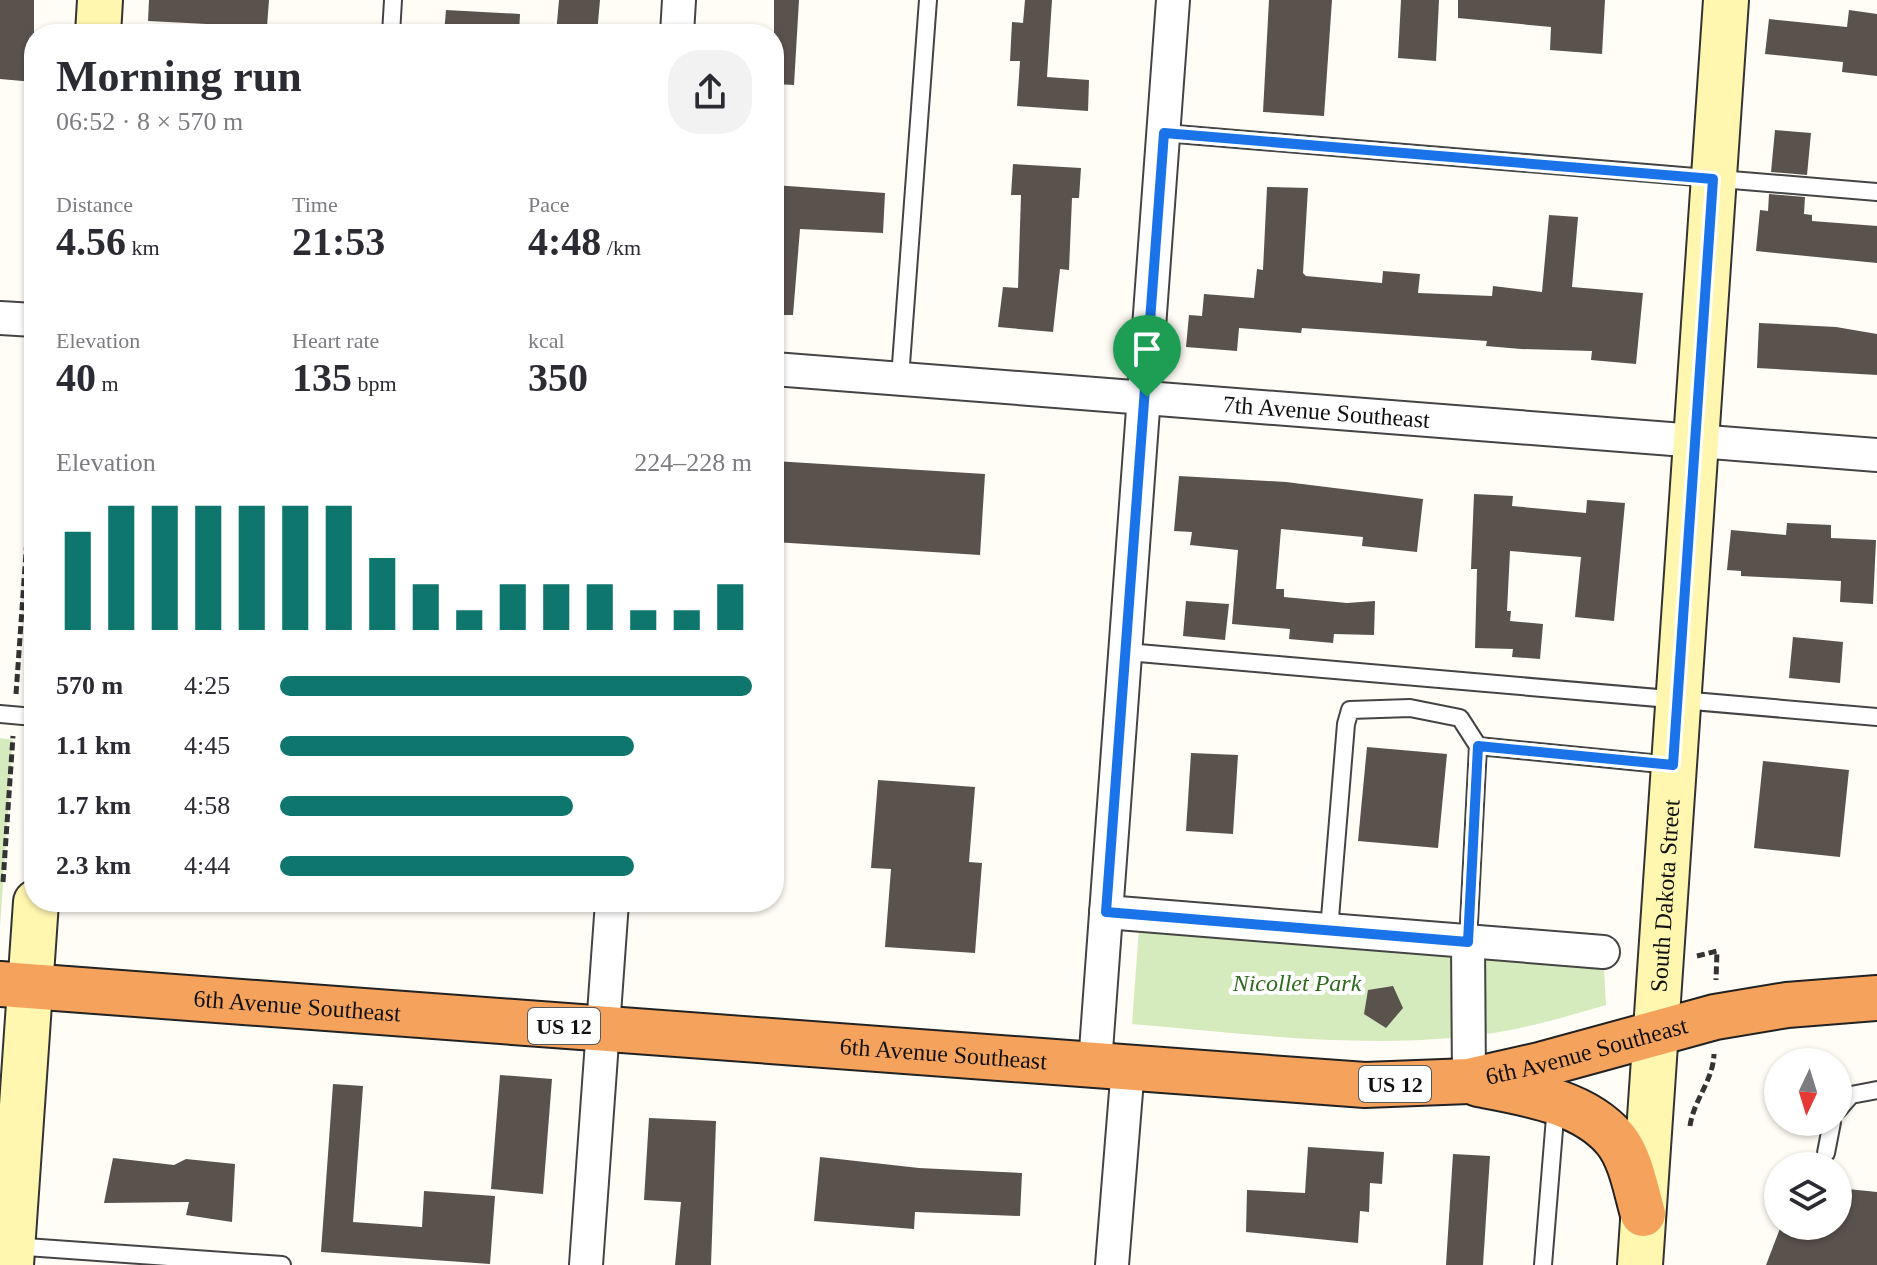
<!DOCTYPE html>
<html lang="en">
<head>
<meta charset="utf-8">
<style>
  body { margin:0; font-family:Georgia,serif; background:#f2f2f3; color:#2b2b33; height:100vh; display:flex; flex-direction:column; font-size:30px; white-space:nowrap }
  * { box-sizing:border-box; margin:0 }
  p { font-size:26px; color:#7c7c81 }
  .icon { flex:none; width:44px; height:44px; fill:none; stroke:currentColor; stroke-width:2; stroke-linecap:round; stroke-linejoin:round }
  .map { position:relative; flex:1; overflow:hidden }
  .drawer { position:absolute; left:24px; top:24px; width:760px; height:888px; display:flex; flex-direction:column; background:#fff; border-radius:32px; box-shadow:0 2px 6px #0004 }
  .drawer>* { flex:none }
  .needle { width:52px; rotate:184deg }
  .fabs { position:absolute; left:1764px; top:1048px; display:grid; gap:16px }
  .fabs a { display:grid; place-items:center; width:88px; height:88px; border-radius:50%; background:#fff; box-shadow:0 2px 6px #0004; font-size:40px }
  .pin { position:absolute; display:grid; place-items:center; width:68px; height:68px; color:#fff; margin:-82px -34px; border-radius:50% 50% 50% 0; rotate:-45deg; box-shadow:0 0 8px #0007 }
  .pin .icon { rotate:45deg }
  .round { display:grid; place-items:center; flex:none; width:84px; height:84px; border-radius:32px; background:#f2f2f3 }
  .headline { display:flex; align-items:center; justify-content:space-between; height:136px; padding:0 32px }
  h1 { font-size:44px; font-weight:600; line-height:60px }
  .figures { display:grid; grid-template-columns:repeat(3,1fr); gap:12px; height:136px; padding:8px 32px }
  .figures div { display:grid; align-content:center }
  .figures b { font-size:40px; font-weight:600 }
  .figures small { font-size:22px; font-weight:400 }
  .figures p { font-size:22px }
  .chart { height:224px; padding:16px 32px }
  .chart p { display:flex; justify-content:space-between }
  .chart svg { width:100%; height:144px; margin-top:8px; stroke:#0f766e; stroke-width:6 }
  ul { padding:0 32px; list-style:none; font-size:26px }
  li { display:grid; grid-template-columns:128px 96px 1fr; align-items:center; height:60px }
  li i { height:20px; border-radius:10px; background:#0f766e }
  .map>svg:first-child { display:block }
  .green { fill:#d5ebbd }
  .building { fill:#5a524d }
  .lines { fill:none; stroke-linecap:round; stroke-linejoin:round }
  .lane-casing { stroke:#444; stroke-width:20 }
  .street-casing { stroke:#444; stroke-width:36 }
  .secondary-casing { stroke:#333; stroke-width:48 }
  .highway-casing { stroke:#222; stroke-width:48 }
  .path { stroke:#333; stroke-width:5; stroke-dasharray:8 4; stroke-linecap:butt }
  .lane { stroke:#fff; stroke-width:16 }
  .street { stroke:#fff; stroke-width:32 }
  .secondary { stroke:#fff6b0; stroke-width:44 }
  .highway { stroke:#f5a25d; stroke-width:44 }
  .route-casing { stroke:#fff; stroke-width:16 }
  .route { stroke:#1a73e8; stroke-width:10 }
  .labels { text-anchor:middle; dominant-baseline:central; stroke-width:8; stroke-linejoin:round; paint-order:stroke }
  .shield { fill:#fff; stroke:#585858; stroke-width:2 }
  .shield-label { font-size:22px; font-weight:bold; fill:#111 }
  .street-label { font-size:24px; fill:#111; stroke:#fff }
  .park-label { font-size:24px; font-style:italic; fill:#2f6b1f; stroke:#fff }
</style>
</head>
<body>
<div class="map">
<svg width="1877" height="1265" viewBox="0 0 1877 1265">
  <rect width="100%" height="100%" fill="#fffdf5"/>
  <g class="green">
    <path d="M0 738 13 740 0 927Z"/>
    <path d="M1140 915 1603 952 1606 1005C1569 1016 1531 1027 1493 1033 1374 1051 1251 1034 1132 1024Z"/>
  </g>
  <g class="building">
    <path d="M0 0H34V82L0 79Z"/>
    <path d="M149 0H269L267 27 148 21Z"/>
    <path d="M559 0H600L597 34H556Z"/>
    <path d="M774 0H799L794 85 774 84Z"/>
    <path d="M1025 0H1052L1047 77 1089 80 1088 111 1017 106 1020 61H1010L1012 22 1023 23Z"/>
    <path d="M1269 0H1332L1324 116 1263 112Z"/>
    <path d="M1401 0H1439L1436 61 1398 58Z"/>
    <path d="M1458 0H1605L1602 54 1550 50 1551 27 1458 18Z"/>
    <path d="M446 10 520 14 519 34H444Z"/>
    <path d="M1849 10 1877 14V76L1842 72 1843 62 1765 54 1769 19 1847 27Z"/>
    <path d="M1775 130 1811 133 1807 175 1771 172Z"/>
    <path d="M1013 164 1081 168 1079 198H1072L1069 270 1060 269 1053 332 998 327 1003 287 1018 288 1021 195H1011Z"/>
    <path d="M774 185 885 193 883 233 800 229 793 315H774Z"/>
    <path d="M1267 187 1308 188 1303 273 1306 276 1382 283 1383 271 1420 274 1418 293 1492 296 1493 286 1542 292 1549 215 1578 217 1572 287 1643 293 1636 364 1591 360 1592 351 1521 349 1486 346 1487 341 1302 328 1301 333 1239 328 1237 351 1186 347 1189 315 1202 316 1204 294 1254 298 1257 269 1263 270Z"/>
    <path d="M1769 194 1805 197 1804 214 1812 215V221L1877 226V263L1756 251 1760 210 1768 211Z"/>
    <path d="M1759 323 1836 327 1877 334V375L1757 368Z"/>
    <path d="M774 461 985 474 980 555 774 542Z"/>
    <path d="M1179 476 1286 482 1423 499 1417 552 1362 546 1363 537 1281 529 1276 589H1284V597L1347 603 1375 601 1374 635 1334 634 1333 643 1289 639 1290 629 1232 624 1238 550 1190 545 1192 532 1174 531Z"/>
    <path d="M1474 494 1513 496 1512 506 1586 513 1587 500 1625 503 1614 621 1575 617 1581 557 1510 551 1507 611H1511L1510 621 1543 624 1540 659 1512 657 1513 649 1475 648 1477 569H1471Z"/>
    <path d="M1787 523 1831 525V538L1876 540 1873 604 1840 602 1841 581 1741 576V571L1727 570 1731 530 1786 535Z"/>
    <path d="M1186 601 1229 604 1225 640 1183 636Z"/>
    <path d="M1793 637 1843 642 1840 683 1789 678Z"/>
    <path d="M1367 747 1447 754 1438 848 1358 841Z"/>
    <path d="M1191 753 1238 755 1233 834 1186 831Z"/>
    <path d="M1763 761 1849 770 1840 857 1754 848Z"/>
    <path d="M878 780 975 787 969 862 982 863 975 953 885 947 891 869 871 868Z"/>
    <path d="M1393 986 1403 1008 1386 1028 1364 1014 1368 990Z"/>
    <path d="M500 1075 552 1079 543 1194 491 1189Z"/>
    <path d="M333 1084 363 1086 353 1222 422 1227 424 1191 495 1196 490 1264 321 1252Z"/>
    <path d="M649 1118 716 1121 711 1265H675L681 1202 644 1200Z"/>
    <path d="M1308 1147 1384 1152 1382 1184 1370 1183 1369 1212 1360 1211 1358 1243 1246 1232 1247 1190 1305 1193Z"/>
    <path d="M1453 1154 1490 1156 1483 1265H1446Z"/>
    <path d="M820 1157 919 1168 1022 1173 1020 1216 915 1212 914 1229 814 1221Z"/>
    <path d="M113 1158 174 1165 186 1159 235 1164 232 1222 186 1215 189 1202 104 1203Z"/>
    <path d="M1838 1188 1877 1192V1265H1766L1781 1226H1838Z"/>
  </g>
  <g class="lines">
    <defs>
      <g id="lane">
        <path d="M391 34 393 0"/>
        <path d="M1164 133 1877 192"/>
        <path d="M900 378 928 0"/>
        <path d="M1127 652 1877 717"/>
        <path d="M0 714 34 717"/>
        <path d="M1329 930 1346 724 1350 710 1410 708 1460 718 1478 746"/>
        <path d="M1468 942 1478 746 1671 765"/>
        <path d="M1838 1110 1851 1095 1877 1090"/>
        <path d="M1826 1153 1832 1122"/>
        <path d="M12 1246 282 1265"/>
        <path d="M1543 1265 1556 1105"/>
      </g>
      <g id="street">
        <path d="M677 34 679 0"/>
        <path d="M0 318 34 320"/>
        <path id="s1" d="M774 369 1877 455"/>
        <path d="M1106 912 1603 952"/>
        <path d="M1468 942 1469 1081"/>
        <path d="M1095 1064 1173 0"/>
        <path d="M586 1265 612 902"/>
        <path d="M1112 1265 1128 1067"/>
      </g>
      <g id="secondary">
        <path d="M98 34 100 0"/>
        <path d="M11 1265 36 902"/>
        <path id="s2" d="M1640 1265 1726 0"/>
      </g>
      <g id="highway">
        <path id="s3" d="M0 984 1365 1085 1469 1081 1540 1065 1715 1017 1787 1005 1877 998"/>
        <path d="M1478 1084C1524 1093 1583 1101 1615 1139 1631 1158 1636 1190 1643 1214"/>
      </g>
    </defs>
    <use href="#lane" class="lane-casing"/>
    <use href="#street" class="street-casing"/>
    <use href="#secondary" class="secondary-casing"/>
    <use href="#highway" class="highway-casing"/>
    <g class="path">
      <path d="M16 694 34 440"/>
      <path d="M3 882 13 736"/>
      <path d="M1697 956 1717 951 1716 980"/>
      <path d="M1690 1126C1694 1099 1713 1081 1714 1054"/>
    </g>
    <use href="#lane" class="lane"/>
    <use href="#street" class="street"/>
    <use href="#secondary" class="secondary"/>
    <use href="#highway" class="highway"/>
  </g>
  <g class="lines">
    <defs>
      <path id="route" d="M1164 133 1713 179 1673 765 1478 746 1468 942 1106 912Z"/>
    </defs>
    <use href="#route" class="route-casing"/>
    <use href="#route" class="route"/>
  </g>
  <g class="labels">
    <g class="shield">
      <rect x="528" y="1008" width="72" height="36" rx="6"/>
      <rect x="1359" y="1066" width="72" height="36" rx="6"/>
    </g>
    <g class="shield-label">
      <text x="564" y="1026">US 12</text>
      <text x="1395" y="1084">US 12</text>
    </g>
    <g class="street-label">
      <text stroke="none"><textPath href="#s1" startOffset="554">7th Avenue Southeast</textPath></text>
      <text stroke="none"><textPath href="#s2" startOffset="370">South Dakota Street</textPath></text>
      <text stroke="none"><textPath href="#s3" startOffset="298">6th Avenue Southeast</textPath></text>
      <text stroke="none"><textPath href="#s3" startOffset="1594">6th Avenue Southeast</textPath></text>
      <text stroke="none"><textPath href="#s3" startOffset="946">6th Avenue Southeast</textPath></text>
    </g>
    <g class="park-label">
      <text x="1297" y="983">Nicollet Park</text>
    </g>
  </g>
</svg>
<div class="fabs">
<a><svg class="needle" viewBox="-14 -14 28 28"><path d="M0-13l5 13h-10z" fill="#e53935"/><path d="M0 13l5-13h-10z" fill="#7c7c81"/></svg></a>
<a><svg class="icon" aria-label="layers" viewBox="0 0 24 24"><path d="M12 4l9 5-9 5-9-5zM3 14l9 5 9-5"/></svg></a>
</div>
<div class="pin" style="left:1147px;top:397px;background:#1e9e55"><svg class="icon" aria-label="arrive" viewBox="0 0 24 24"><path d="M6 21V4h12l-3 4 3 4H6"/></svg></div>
<section class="drawer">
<div class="headline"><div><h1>Morning run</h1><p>06:52 · 8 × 570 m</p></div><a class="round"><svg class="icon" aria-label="share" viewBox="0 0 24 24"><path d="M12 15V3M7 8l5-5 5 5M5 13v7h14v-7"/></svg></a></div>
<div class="figures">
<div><p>Distance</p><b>4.56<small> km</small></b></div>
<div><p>Time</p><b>21:53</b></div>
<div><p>Pace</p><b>4:48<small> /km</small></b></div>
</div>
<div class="figures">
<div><p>Elevation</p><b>40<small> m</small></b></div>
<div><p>Heart rate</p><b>135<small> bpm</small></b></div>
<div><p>kcal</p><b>350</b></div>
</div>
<div class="chart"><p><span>Elevation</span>224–228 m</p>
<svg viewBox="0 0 160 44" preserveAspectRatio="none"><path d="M5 44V14M15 44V6M25 44V6M35 44V6M45 44V6M55 44V6M65 44V6M75 44V22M85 44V30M95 44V38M105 44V30M115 44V30M125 44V30M135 44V38M145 44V38M155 44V30"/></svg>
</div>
<ul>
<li><b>570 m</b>4:25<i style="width:100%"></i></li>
<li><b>1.1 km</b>4:45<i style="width:75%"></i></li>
<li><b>1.7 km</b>4:58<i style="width:62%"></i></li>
<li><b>2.3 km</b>4:44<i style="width:75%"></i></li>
</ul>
</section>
</div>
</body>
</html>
